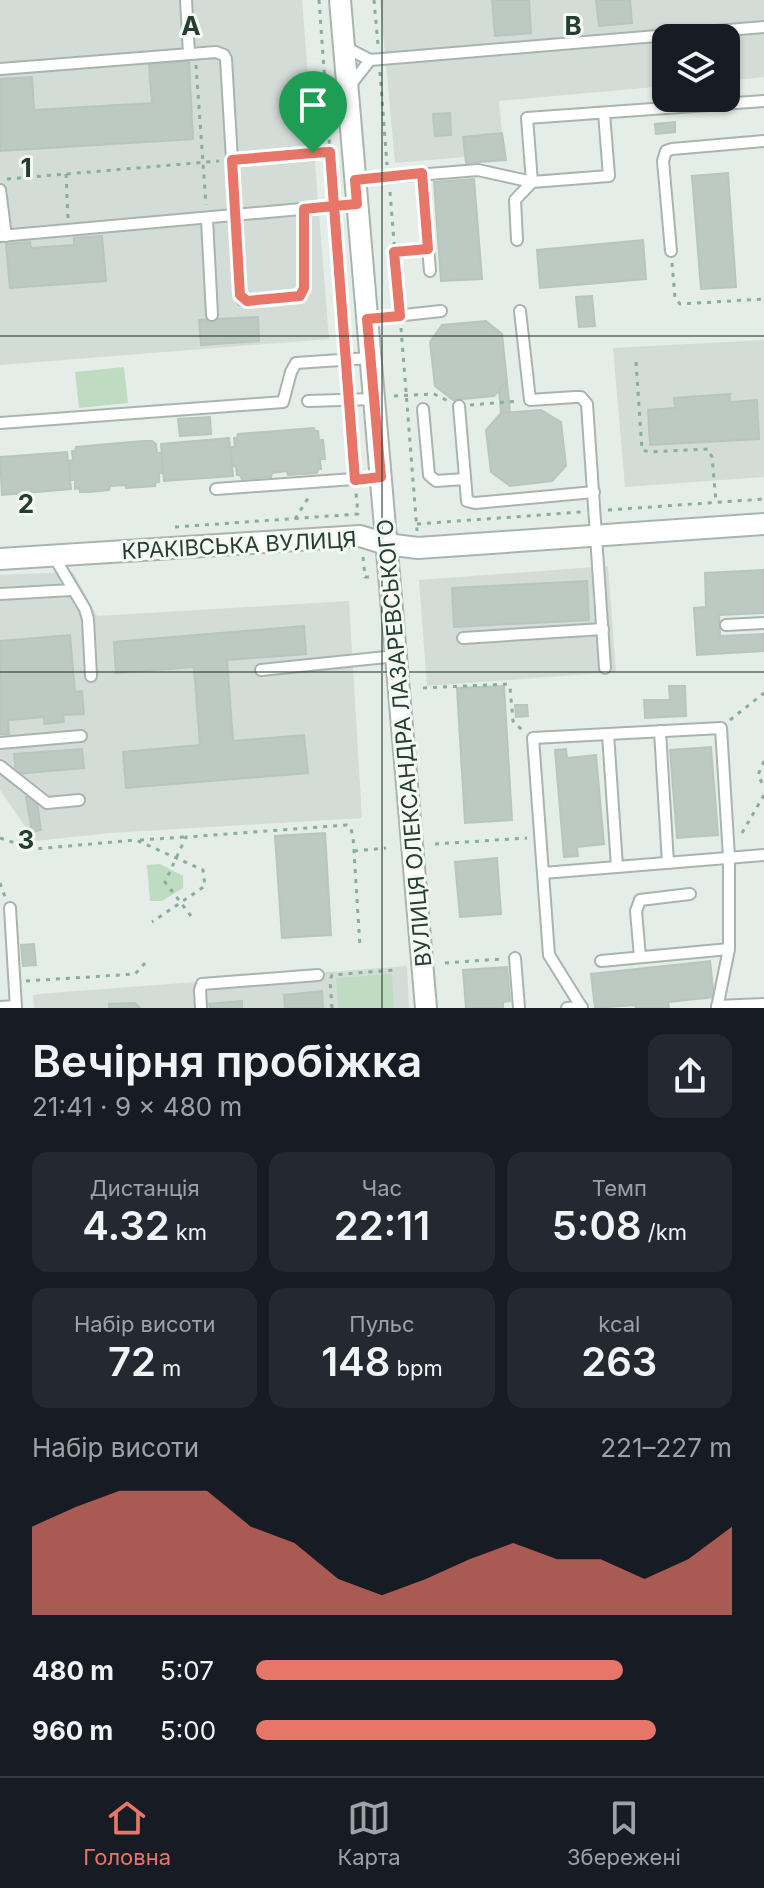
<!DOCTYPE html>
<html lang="uk">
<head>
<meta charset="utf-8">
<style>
  body { margin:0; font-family:Inter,sans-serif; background:#242831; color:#f1f3f6; height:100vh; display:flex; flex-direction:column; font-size:30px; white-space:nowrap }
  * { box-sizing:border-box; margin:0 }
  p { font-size:26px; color:#9ea1a6 }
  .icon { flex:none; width:44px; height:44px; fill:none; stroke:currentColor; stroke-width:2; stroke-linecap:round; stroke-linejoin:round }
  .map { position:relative; height:1008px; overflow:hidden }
  .panel { display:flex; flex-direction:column; background:#171b24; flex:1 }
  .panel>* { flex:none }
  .tools { position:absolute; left:652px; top:24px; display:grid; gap:16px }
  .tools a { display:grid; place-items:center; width:88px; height:88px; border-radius:16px; background:#171b24; box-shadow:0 2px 6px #0004; font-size:40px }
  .pin { position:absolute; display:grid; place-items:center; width:68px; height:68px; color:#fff; margin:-82px -34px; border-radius:50% 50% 50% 0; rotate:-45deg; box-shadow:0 0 8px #0007 }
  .pin .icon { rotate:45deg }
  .round { display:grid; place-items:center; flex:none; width:84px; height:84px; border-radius:16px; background:#242831 }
  .overview { display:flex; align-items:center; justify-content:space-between; height:136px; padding:0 32px }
  h1 { font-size:44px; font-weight:600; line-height:60px }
  .metrics { display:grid; grid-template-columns:repeat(3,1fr); gap:12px; height:136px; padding:8px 32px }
  .metrics div { display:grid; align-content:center; border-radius:16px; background:#242831; text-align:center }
  .metrics b { font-size:40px; font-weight:600 }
  .metrics small { font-size:22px; font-weight:400 }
  .metrics p { font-size:22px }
  .chart { height:224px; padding:16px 32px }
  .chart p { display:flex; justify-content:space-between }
  .chart svg { width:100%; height:144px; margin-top:8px; fill:#e77568; opacity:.7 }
  ul { padding:0 32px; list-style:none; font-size:26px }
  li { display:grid; grid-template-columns:128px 96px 1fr; align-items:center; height:60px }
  li i { height:20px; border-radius:10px; background:#e77568 }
  .tabs { display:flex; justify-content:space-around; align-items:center; height:112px; border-top:2px solid #363941; background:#171b24; font-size:22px; color:#9ea1a6 }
  .tabs a { display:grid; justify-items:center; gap:4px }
  .tabs .active { color:#e77568 }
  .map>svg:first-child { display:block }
  .built { fill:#d3dcd7 }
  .green { fill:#bfdcc3 }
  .building { fill:#bdcac3; stroke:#b7c6be; stroke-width:2 }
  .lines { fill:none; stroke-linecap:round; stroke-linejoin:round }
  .service-casing { stroke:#a8b5ae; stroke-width:14 }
  .minor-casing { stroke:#a8b5ae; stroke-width:24 }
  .path { stroke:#88ae9c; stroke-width:3; stroke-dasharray:4 6; stroke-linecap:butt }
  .service { stroke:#fff; stroke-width:10 }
  .minor { stroke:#fff; stroke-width:20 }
  .route-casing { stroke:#fff; stroke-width:16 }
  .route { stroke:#e77568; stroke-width:10 }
  .grid { fill:none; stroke:#253d33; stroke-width:2; stroke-opacity:0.55 }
  .labels { text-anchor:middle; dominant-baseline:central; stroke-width:6; stroke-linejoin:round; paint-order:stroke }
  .street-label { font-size:22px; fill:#253d33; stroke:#f5f9f6 }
  .grid-label { font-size:26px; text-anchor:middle; font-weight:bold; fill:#253d33; stroke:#f5f9f6; stroke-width:6; stroke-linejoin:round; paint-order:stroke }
</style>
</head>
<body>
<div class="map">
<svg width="764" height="1008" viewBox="0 0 764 1008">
  <rect width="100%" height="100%" fill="#e5ede8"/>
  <g class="built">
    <path d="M0 0H302L329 339 0 365Z"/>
    <path d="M380 0H764V77L726 81V38H666V86L499 101 502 133 463 137 465 157 395 163Z"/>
    <path d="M764 340V477L625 487 613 348Z"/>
    <path d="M608 566 616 672 427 686 419 580Z"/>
    <path d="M73 572 97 616 349 601 362 818 110 833 35 841 0 790V575Z"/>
    <path d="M407 966 409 1008H34L33 995 51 993Z"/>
  </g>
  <g class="green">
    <path d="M124 367 128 403 79 408 75 372Z"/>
    <path d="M160 864 183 876V888L162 901H150L147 865Z"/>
    <path d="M392 974 394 1008H338L336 978Z"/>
  </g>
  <g class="building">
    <path d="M492 0H529L531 33 495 36Z"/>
    <path d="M596 0H630L632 23 599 26Z"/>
    <path d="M189 61 193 139 0 151V79L32 77 34 110 152 103 149 64Z"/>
    <path d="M450 113 451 135 435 136 433 114Z"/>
    <path d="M675 122V132L656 134 655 124Z"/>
    <path d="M502 133 506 160 466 163 463 137Z"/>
    <path d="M728 173 736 287 701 289 692 176Z"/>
    <path d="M474 179 482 279 441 281 434 182Z"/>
    <path d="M102 236 106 281 10 288 6 244 30 242 31 248 74 245V238Z"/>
    <path d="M643 240 646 279 540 288 537 250Z"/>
    <path d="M592 296 595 326 579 327 576 297Z"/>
    <path d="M258 317 259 341 201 345 199 320Z"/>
    <path d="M486 321 502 334 507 382 494 396 453 400 435 386 430 342 442 325Z"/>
    <path d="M507 382 510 412 501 413 499 390Z"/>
    <path d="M730 394V402L757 400 759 439 650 445 648 410 675 408 674 398Z"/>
    <path d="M541 410 561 422 566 466 552 481 510 486 491 472 486 430 501 413Z"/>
    <path d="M210 417 211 434 180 436 178 419Z"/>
    <path d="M314 428 315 431H318L319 440H323L325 459H320L321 469H318L317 473 288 475 287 471 272 473 271 477 242 479 240 475H237L236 466 232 467 230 447H235L234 438H237L238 434Z"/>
    <path d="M229 438 233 476 164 481 161 444Z"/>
    <path d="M143 441H152L156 444 157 453H161L163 473H159V482H156L155 486 126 488 125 485 110 486 109 490 89 492H80L79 488 75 489V480H70L69 461 73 460 72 451H75L76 447Z"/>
    <path d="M67 452 71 489 2 495 0 457Z"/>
    <path d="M764 570V613L719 615 720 636 764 634V651L697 655 694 608 706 607 705 573Z"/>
    <path d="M587 581 589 620 454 627 452 588Z"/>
    <path d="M304 626 306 654 227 660 233 741 304 735 308 773 126 788 123 752 200 745 194 667 116 673 114 642Z"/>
    <path d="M70 635 75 692 82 691 84 714 63 715 64 722 44 724V717L8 720 9 734H0V641Z"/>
    <path d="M504 686 512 820 465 823 457 688Z"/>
    <path d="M669 686H685L686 716 645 718 644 700H670Z"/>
    <path d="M515 705H527L528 716 516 717Z"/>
    <path d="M711 747 718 835 677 838 670 750Z"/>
    <path d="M82 749 84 768 16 774 14 754Z"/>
    <path d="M566 749 567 758 596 755 604 844 577 847 578 856 564 857 555 750Z"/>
    <path d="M36 795 41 830 32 832 26 797Z"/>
    <path d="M325 833 331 935 282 938 275 836Z"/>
    <path d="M497 858 501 914 460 917 455 862Z"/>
    <path d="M34 944 36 965 23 966 21 945Z"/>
    <path d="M710 961 714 997 668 1002 669 1008H636L635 1005 595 1008 591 974Z"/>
    <path d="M507 967 510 1001 503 1002V1008H466L463 970Z"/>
    <path d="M322 991 323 1008H285L284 995Z"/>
    <path d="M242 1001V1008H210L209 1004Z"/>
    <path d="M135 1003 140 1008H109V1004Z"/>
  </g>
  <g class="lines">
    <defs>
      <g id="service">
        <path d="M186 0 189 54"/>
        <path d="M345 47 370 60 764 27"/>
        <path d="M0 69 216 52 224 55 226 59 240 295 243 300 296 297 303 293 304 209"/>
        <path d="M349 87 370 60"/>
        <path d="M422 173 430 271"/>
        <path d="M355 180 478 170 532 182 609 176 604 113"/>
        <path d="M0 190 6 236"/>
        <path d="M207 219 212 315"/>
        <path d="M0 236 357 204"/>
        <path d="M517 240 515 200 532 182 527 118 764 101"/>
        <path d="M671 251 663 161 666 151 672 149 764 141"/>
        <path d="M520 311 530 400 575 397H581L587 404 605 668"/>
        <path d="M367 319 441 311"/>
        <path d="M308 401 374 399"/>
        <path d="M459 406 467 501 475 503 594 492"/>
        <path d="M423 409 429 475 436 481 464 479"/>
        <path d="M0 423 283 402 291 372 296 363 370 358"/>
        <path d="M216 489 381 477"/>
        <path d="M53 555 85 609 88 619 91 676"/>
        <path d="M0 594 72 590"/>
        <path d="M726 625 764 623"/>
        <path d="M463 638 603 629"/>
        <path d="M261 670 396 656"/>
        <path d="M660 731 668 863"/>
        <path d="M608 734 617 867"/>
        <path d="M0 743 81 736"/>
        <path d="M0 766 47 803 79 800"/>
        <path d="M543 873 764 855"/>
        <path d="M10 908 16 1008"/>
        <path d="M640 957 636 911 640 900 690 894"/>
        <path d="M515 958 519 1008"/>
        <path d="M601 961 729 949"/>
        <path d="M717 1006 764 1004"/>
        <path d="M0 1007 16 1006"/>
        <path d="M201 1008 200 990 202 984 318 975"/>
        <path d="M567 1008 582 1007"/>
        <path d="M582 1008 549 955 533 738 721 728 729 857V949L717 1008"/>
      </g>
      <g id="minor">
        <path d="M340 0 426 1008"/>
        <path d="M0 559 360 536 386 544 418 548 764 524"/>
      </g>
    </defs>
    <use href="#service" class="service-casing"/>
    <use href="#minor" class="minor-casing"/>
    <g class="path">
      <path d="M319 0 333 194"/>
      <path d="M374 0 378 45"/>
      <path d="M196 65 206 205"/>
      <path d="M380 72 387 165"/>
      <path d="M246 159 330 152"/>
      <path d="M66 174 68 218"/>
      <path d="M7 179 219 161"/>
      <path d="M390 192 399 304"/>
      <path d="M335 217 345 345"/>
      <path d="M396 251 417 250"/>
      <path d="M672 263 675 298 680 304 764 299"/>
      <path d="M401 328 417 531"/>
      <path d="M636 362 642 450 650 452 708 449 712 457 716 502"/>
      <path d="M394 396 434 394 448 401"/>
      <path d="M470 405 519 401"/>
      <path d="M350 413 354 465"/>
      <path d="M608 510 764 499"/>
      <path d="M295 519 310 495"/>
      <path d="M417 524 581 512"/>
      <path d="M175 527 358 514 356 493"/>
      <path d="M363 557 365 577H369"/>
      <path d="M423 688 507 684 510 687 513 721 523 731"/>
      <path d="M730 720 764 693"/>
      <path d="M764 761 758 775 764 787"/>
      <path d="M742 833 764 795"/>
      <path d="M0 838 34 849 136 840 203 870 205 886 152 922"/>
      <path d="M140 840 184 837"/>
      <path d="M435 844 527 838"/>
      <path d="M354 851 386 848"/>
      <path d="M0 883 5 897"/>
      <path d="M191 916 165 882 186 837 347 825 351 829 353 836 360 947"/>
      <path d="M445 963 501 959"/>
      <path d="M26 981 135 974 146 962"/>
      <path d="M332 1008 330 980 332 975 394 970"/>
    </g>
    <use href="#service" class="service"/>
    <use href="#minor" class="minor"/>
  </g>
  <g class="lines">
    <defs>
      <path id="route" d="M313 153 232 160 240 295 247 301 300 296 304 288V209L334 206 355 480 381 477 367 319 400 316 394 252 428 249 422 173 355 180 357 204 334 206 330 152 313 153"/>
    </defs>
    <use href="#route" class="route-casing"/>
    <use href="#route" class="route"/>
  </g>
  <path class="grid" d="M382 0V1008M0 336H764M0 672H764"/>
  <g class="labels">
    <g class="street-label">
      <text transform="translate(239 545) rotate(-3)">КРАКІВСЬКА ВУЛИЦЯ</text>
      <text transform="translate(404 743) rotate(-95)">ВУЛИЦЯ ОЛЕКСАНДРА ЛАЗАРЕВСЬКОГО</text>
    </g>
  </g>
  <g class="grid-label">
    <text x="191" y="35">A</text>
    <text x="573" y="35">B</text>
    <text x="26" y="177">1</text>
    <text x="26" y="513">2</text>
    <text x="26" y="849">3</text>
  </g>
</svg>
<div class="tools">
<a><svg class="icon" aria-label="layers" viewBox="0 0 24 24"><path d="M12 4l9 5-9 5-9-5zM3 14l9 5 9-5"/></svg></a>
</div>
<div class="pin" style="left:313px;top:153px;background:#1e9e55"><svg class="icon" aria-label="arrive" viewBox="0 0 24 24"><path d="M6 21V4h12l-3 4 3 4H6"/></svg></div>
</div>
<section class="panel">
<div class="overview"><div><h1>Вечірня пробіжка</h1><p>21:41 · 9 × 480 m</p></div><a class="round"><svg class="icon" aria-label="share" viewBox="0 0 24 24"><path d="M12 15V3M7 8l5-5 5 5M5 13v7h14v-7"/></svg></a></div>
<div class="metrics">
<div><p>Дистанція</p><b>4.32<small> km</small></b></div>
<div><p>Час</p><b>22:11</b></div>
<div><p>Темп</p><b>5:08<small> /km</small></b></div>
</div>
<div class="metrics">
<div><p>Набір висоти</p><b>72<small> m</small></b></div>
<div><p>Пульс</p><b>148<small> bpm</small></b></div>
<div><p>kcal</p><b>263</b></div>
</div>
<div class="chart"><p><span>Набір висоти</span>221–227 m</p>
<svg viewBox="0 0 160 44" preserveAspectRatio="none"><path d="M0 44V17L10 11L20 6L30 6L40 6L50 17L60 22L70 33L80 38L90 33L100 27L110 22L120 27L130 27L140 33L150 27L160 17V44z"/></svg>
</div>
<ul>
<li><b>480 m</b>5:07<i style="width:77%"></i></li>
<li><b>960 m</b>5:00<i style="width:84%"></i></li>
</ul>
</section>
<nav class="tabs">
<a class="active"><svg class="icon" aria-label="home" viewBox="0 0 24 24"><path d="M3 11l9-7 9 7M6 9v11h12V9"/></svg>Головна</a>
<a><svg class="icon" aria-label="map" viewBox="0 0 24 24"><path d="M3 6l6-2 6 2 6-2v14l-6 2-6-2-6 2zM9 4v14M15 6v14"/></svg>Карта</a>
<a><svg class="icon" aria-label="saved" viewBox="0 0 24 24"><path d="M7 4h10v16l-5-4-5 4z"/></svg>Збережені</a>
</nav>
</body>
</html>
